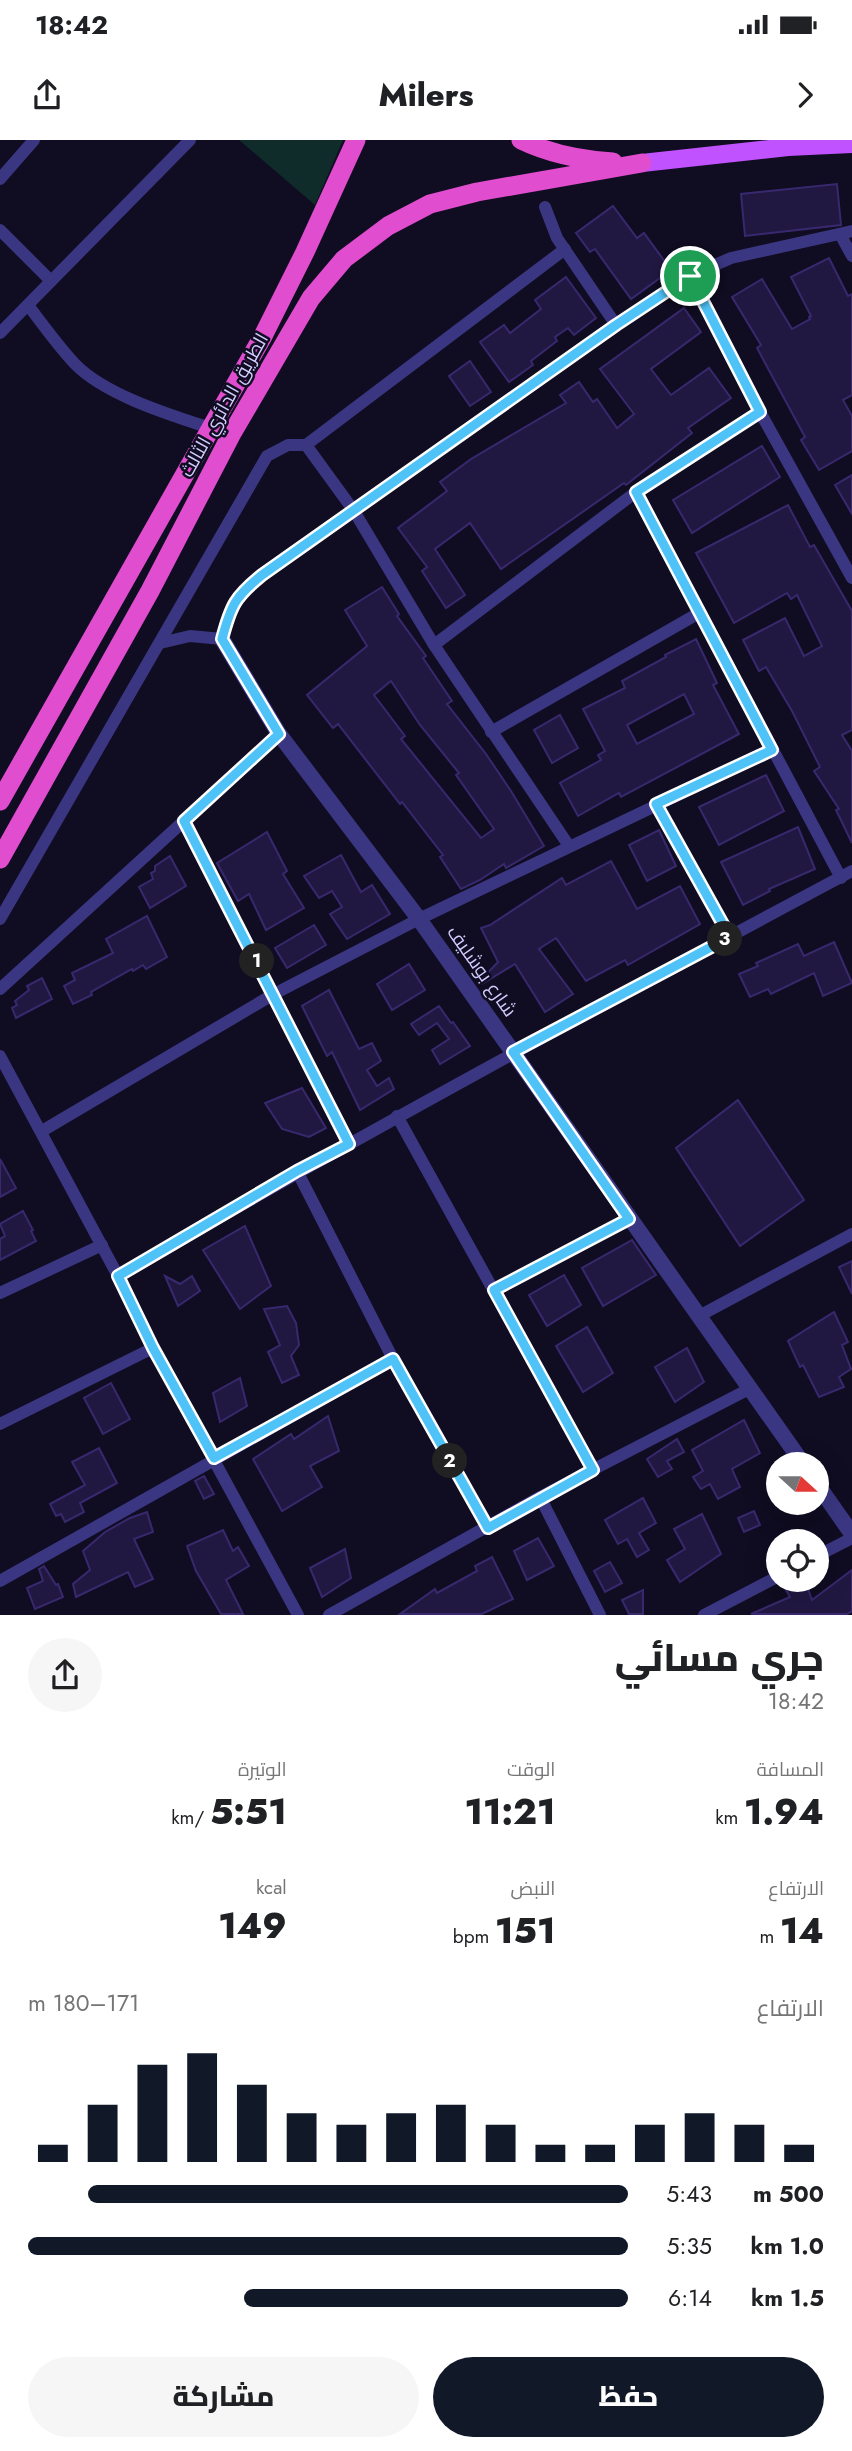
<!DOCTYPE html>
<html lang="ar">
<head>
<meta charset="utf-8">
<style>
  body { margin:0; font-family:Jost,Cairo,sans-serif; background:#f6f6f6; color:#202124; direction:rtl; height:100vh; display:flex; flex-direction:column; font-size:26px; white-space:nowrap }
  * { box-sizing:border-box; margin:0 }
  p { font-size:23px; color:#757577 }
  .icon { flex:none; width:38px; height:38px; fill:none; stroke:currentColor; stroke-width:2; stroke-linecap:round; stroke-linejoin:round }
  .map { position:relative; height:1475px; overflow:hidden; direction:ltr }
  .details { display:flex; flex-direction:column; background:#fff; flex:1 }
  .details>* { flex:none }
  .needle { width:46px; rotate:111deg }
  .fabs { position:absolute; left:766px; top:1312px; display:grid; gap:14px }
  .fabs a { display:grid; place-items:center; width:63px; height:63px; border-radius:50%; background:#fff; box-shadow:0 7px 28px #0002; font-size:35px }
  .pin { position:absolute; display:grid; place-items:center; width:60px; height:60px; color:#fff; margin:-30px; border:4px solid #fff; border-radius:50%; box-shadow:0 2px 7px #0007 }
  .km { position:absolute; width:35px; height:35px; margin:-18px; border-radius:50%; background:#222; color:#fff; font-size:19px; line-height:35px; text-align:center }
  .round { display:grid; place-items:center; flex:none; width:74px; height:74px; border-radius:37px; background:#f6f6f6 }
  .overview { display:flex; align-items:center; justify-content:space-between; height:119px; padding:0 28px }
  h1 { font-size:38px; font-weight:800; line-height:52px }
  .metrics { display:grid; grid-template-columns:repeat(3,1fr); gap:10px; height:119px; padding:7px 28px }
  .metrics div { display:grid; align-content:center }
  .metrics b { font-size:35px; font-weight:800 }
  .metrics small { font-size:19px; font-weight:400 }
  .metrics p { font-size:19px }
  .chart { height:196px; padding:14px 28px }
  .chart p { display:flex; justify-content:space-between }
  .chart svg { width:100%; height:126px; margin-top:7px; stroke:#111827; stroke-width:6 }
  .cta { display:flex; gap:14px; margin-top:auto; padding:14px 28px }
  .cta a { flex:1; height:80px; border-radius:42px; background:#111827; color:#fff; font-size:28px; font-weight:800; line-height:80px; text-align:center }
  .cta a+a { background:#f6f6f6; color:#202124 }
  ul { padding:0 28px; list-style:none; font-size:23px }
  li { display:grid; grid-template-columns:112px 84px 1fr; align-items:center; height:52px }
  li i { height:18px; border-radius:9px; background:#111827 }
  .status { display:flex; justify-content:space-between; align-items:center; height:49px; padding:0 35px; background:#fff; direction:ltr }
  .status svg { height:19px; fill:currentColor }
  header { display:flex; justify-content:space-between; align-items:center; height:91px; padding:0 28px; background:#fff; font-size:32px; font-weight:800 }
  .map>svg:first-child { display:block }
  .green { fill:#0f2b2a }
  .building { fill:#211842; stroke:#38296e; stroke-width:2; fill-rule:evenodd }
  .lines { fill:none; stroke-linecap:round; stroke-linejoin:round }
  .minor { stroke:#3a3681; stroke-width:12 }
  .tertiary { stroke:#3a3681; stroke-width:16 }
  .primary { stroke:#c053ff; stroke-width:18 }
  .trunk { stroke:#e04dce; stroke-width:19 }
  .route-casing { stroke:#fff; stroke-width:14 }
  .route { stroke:#4fc3f7; stroke-width:9 }
  .labels { text-anchor:middle; dominant-baseline:central; stroke-width:5; stroke-linejoin:round; paint-order:stroke }
  .street-label { font-size:19px; fill:#d2ccff; stroke:#100c21 }
</style>
</head>
<body>
<div class="status"><b>18:42</b><svg viewBox="0 0 49 12"><path d="M0 12V9h3v3zM5 12V6h3v6zM10 12V3h3v9zM15 12V0h3v12zM26 1h20v11H26zM47 4h2v5h-2z"/></svg></div>
<header><svg class="icon" aria-label="forward" viewBox="0 0 24 24"><path d="M9 5l7 7-7 7"/></svg>Milers<svg class="icon" aria-label="share" viewBox="0 0 24 24"><path d="M12 15V3M7 8l5-5 5 5M5 13v7h14v-7"/></svg></header>
<div class="map">
<svg width="852" height="1475" viewBox="0 0 852 1475">
  <rect width="100%" height="100%" fill="#100c21"/>
  <path class="green" d="M239 0H343L315 65Z"/>
  <g class="building">
    <path d="M837 44 841 85 745 96 741 54Z"/>
    <path d="M613 66 637 98 644 93 671 130 631 159 595 109 590 112 576 93Z"/>
    <path d="M829 118 848 156 852 154V255L843 260 852 276V311L819 330 801 300 805 297 757 208 761 205 732 157 762 139 792 189 810 179 809 177 811 176 791 137Z"/>
    <path d="M566 137 596 178 574 195 568 188 555 197 557 201 531 221 533 225 509 242 480 202 504 185 510 193 541 169 535 160Z"/>
    <path d="M684 168 701 192 651 229 671 255 709 228 731 258 688 288 692 293 626 345 624 343 501 429 470 383 435 409 465 455 446 468 422 431 427 427 398 388 447 351 440 342 471 319 566 263 560 255 579 242 593 262 597 259 617 288 634 274 600 229Z"/>
    <path d="M470 221 491 252 470 266 449 236Z"/>
    <path d="M762 306 780 337 692 393 673 360Z"/>
    <path d="M852 335V374L835 345Z"/>
    <path d="M788 365 810 407 814 405 852 471V590L842 595 852 611V703L836 670 839 669 814 631 820 627 792 571 766 527 759 531 743 500 785 478 804 516 822 506 797 455 791 459 787 453 734 483 696 413Z"/>
    <path d="M382 447 399 474 397 476 426 516 423 518 452 561 447 564 486 614 511 651 544 706 506 728 504 724 480 740 461 749 440 717 443 715 402 662 400 664 338 584 333 588 307 555 367 506 345 470ZM391 541 420 585 459 633 456 635 494 689 481 698 401 599 405 596 374 555Z"/>
    <path d="M696 499 717 543 713 545 739 594 621 657 619 653 578 676 560 643 601 620 598 615 605 611 583 569 625 548 622 541 666 517 665 515ZM684 554 694 574 637 604 627 585Z"/>
    <path d="M560 575 578 608 552 623 534 590Z"/>
    <path d="M766 635 784 671 719 705 699 667Z"/>
    <path d="M798 687 815 729 769 749 770 751 743 765 721 722Z"/>
    <path d="M659 690 676 726 647 741 629 705Z"/>
    <path d="M267 692 287 731 283 734 304 768 266 790 249 754 238 761 217 723Z"/>
    <path d="M341 715 361 752 372 745 390 774 347 799 330 774 342 767 332 751 319 758 304 736Z"/>
    <path d="M170 716 186 746 150 768 139 747 153 739 151 733 155 731V726Z"/>
    <path d="M611 721 637 769 680 746 700 784 628 825 625 820 586 841 556 798 539 809 573 854 545 872 515 824 482 844 480 841 498 822 481 788 490 785 562 738 566 745Z"/>
    <path d="M147 776 167 817 146 829 143 825 133 831 132 829 91 852 92 855 73 864 64 846 75 840 72 833 113 813 106 799Z"/>
    <path d="M314 785 326 805 287 828 275 808Z"/>
    <path d="M834 802 852 843 823 856 814 833 771 854 768 849 750 857 739 834 758 826 756 823 798 804 804 816Z"/>
    <path d="M409 824 425 850 392 870 377 844Z"/>
    <path d="M42 838 52 859 16 878 12 868 17 865 15 861 29 850 27 846Z"/>
    <path d="M329 850 359 909 372 903 381 921 367 930 377 946 389 938 394 949 360 970 332 912 327 916 302 866Z"/>
    <path d="M439 866 451 883 453 882 470 906 440 924 432 910 449 899 437 883 419 895 411 884Z"/>
    <path d="M302 948 326 988 309 997 282 989 265 963Z"/>
    <path d="M738 960 804 1060 740 1106 676 1008Z"/>
    <path d="M0 1019 16 1048 0 1057Z"/>
    <path d="M23 1071 33 1090 31 1091 36 1101 0 1120V1099L5 1096 0 1084Z"/>
    <path d="M245 1086 271 1146 240 1169 203 1110Z"/>
    <path d="M632 1100 656 1135 603 1166 582 1128Z"/>
    <path d="M852 1121V1154L839 1127Z"/>
    <path d="M564 1135 581 1165 547 1186 529 1155Z"/>
    <path d="M165 1136 180 1144 192 1136 200 1151 178 1166Z"/>
    <path d="M287 1166 296 1183 299 1205 291 1216 299 1235 282 1243 268 1212 280 1205 264 1169Z"/>
    <path d="M834 1172 848 1202 842 1205 851 1229 839 1237 844 1247 819 1257 803 1225 800 1227 788 1201Z"/>
    <path d="M587 1187 613 1233 583 1252 556 1206Z"/>
    <path d="M687 1208 704 1242 675 1262 655 1227Z"/>
    <path d="M240 1238 247 1266 220 1282 213 1253Z"/>
    <path d="M111 1243 130 1279 103 1294 84 1258Z"/>
    <path d="M328 1276 339 1311 310 1326 322 1347 282 1371 253 1319 291 1294 294 1299Z"/>
    <path d="M744 1280 760 1313 732 1329 740 1347 718 1359 710 1344 701 1349 693 1337 703 1331 692 1310Z"/>
    <path d="M677 1299 684 1312 667 1321 672 1329 658 1337 647 1319Z"/>
    <path d="M99 1308 117 1343 80 1363 84 1372 65 1382 61 1374 56 1376 50 1364 85 1345 72 1322Z"/>
    <path d="M204 1336 214 1354 204 1359 195 1341Z"/>
    <path d="M643 1358 656 1383 639 1393 649 1410 637 1417 627 1399 618 1404 605 1380Z"/>
    <path d="M754 1371 760 1385 744 1392 738 1378Z"/>
    <path d="M147 1372 153 1392 134 1399 153 1439 135 1447 128 1432 76 1457 73 1444 90 1430 83 1411 105 1392 130 1378Z"/>
    <path d="M702 1374 721 1414 680 1442 667 1420 685 1409 674 1389Z"/>
    <path d="M223 1390 233 1411 238 1407 249 1426 226 1440 243 1474H221L196 1431 187 1406Z"/>
    <path d="M538 1398 554 1426 527 1440 514 1411Z"/>
    <path d="M345 1409 351 1438 322 1457 310 1428Z"/>
    <path d="M492 1417 513 1459 482 1474H400L435 1449 437 1453 477 1431 475 1426Z"/>
    <path d="M610 1422 622 1443 605 1452 594 1431Z"/>
    <path d="M44 1426 56 1445 58 1444 63 1457 35 1469 27 1448 43 1441 39 1429Z"/>
    <path d="M852 1430V1471L847 1474H751L790 1457 786 1450 808 1449 812 1460Z"/>
    <path d="M643 1450V1474H629L622 1460Z"/>
  </g>
  <g class="lines">
    <g class="minor">
      <path d="M0 39 34 0"/>
      <path d="M545 67 557 98 616 185"/>
      <path d="M0 90 51 141"/>
      <path d="M840 94 852 116"/>
      <path d="M690 136 760 272 852 438"/>
      <path d="M28 165C43 185 58 206 75 224 109 259 185 279 231 295"/>
      <path d="M0 193 190 0"/>
      <path d="M306 305 565 109"/>
      <path d="M636 352 841 738"/>
      <path d="M160 503 190 496 222 499C231 465 235 457 262 434L616 185 690 136 731 118 852 91"/>
      <path d="M434 505 636 352 760 272"/>
      <path d="M491 592 699 473"/>
      <path d="M656 665 730 797"/>
      <path d="M184 681 349 1004"/>
      <path d="M0 779 267 316 288 305H306L354 371 434 505 569 706"/>
      <path d="M0 849 279 594"/>
      <path d="M0 916 118 1136 153 1208 298 1475"/>
      <path d="M397 976 593 1330"/>
      <path d="M42 991 274 854 419 779 772 610"/>
      <path d="M297 1031 393 1219 488 1388"/>
      <path d="M118 1136C360 995 605 863 852 731"/>
      <path d="M494 1150 629 1079"/>
      <path d="M0 1153 102 1105"/>
      <path d="M699 1176 852 1094"/>
      <path d="M0 1284 153 1208"/>
      <path d="M540 1357 600 1475"/>
      <path d="M817 1416 852 1398"/>
      <path d="M0 1441 393 1219"/>
      <path d="M329 1475 540 1357 751 1248"/>
      <path d="M704 1475 779 1436"/>
    </g>
    <g class="tertiary">
      <path d="M222 499 279 594 419 779 804 1325"/>
      <path d="M817 1344 852 1394"/>
    </g>
    <path class="primary" d="M642 23 788 7 852 4"/>
    <g class="trunk">
      <path d="M521 0C550 14 581 20 613 22"/>
      <path d="M0 661 263 196 305 112 356 0"/>
      <path d="M0 719 150 451 231 295 311 158 344 119 388 86 430 64 477 52 642 23"/>
    </g>
  </g>
  <g class="lines">
    <defs>
      <path id="route" d="M690 136 760 272 636 352 772 610 656 664 730 797 513 912 629 1079 494 1150 593 1330 488 1388 393 1219 214 1318 153 1208 118 1136 297 1031 349 1004 184 681 279 594 222 499C231 465 235 457 262 435L616 185Z"/>
    </defs>
    <use href="#route" class="route-casing"/>
    <use href="#route" class="route"/>
  </g>
  <g class="labels">
    <g class="street-label">
      <text transform="translate(224 265) rotate(-61)">الطريق الدائري الثالث</text>
      <text transform="translate(482 831) rotate(55)">شارع بوشليف</text>
    </g>
  </g>
</svg>
<div class="fabs">
<a><svg class="needle" viewBox="-14 -14 28 28"><path d="M0-13l5 13h-10z" fill="#e53935"/><path d="M0 13l5-13h-10z" fill="#757577"/></svg></a>
<a><svg class="icon" aria-label="locate" viewBox="0 0 24 24"><circle cx="12" cy="12" r="6"/><path d="M12 2v4M12 18v4M2 12h4M18 12h4"/></svg></a>
</div>
<div class="pin" style="left:690px;top:136px;background:#1e9e55"><svg class="icon" aria-label="arrive" viewBox="0 0 24 24"><path d="M6 21V4h12l-3 4 3 4H6"/></svg></div>
<b class="km" style="left:257px;top:821px">1</b>
<b class="km" style="left:450px;top:1321px">2</b>
<b class="km" style="left:725px;top:799px">3</b>
</div>
<section class="details">
<div class="overview"><div><h1>جري مسائي</h1><p>18:42</p></div><a class="round"><svg class="icon" aria-label="share" viewBox="0 0 24 24"><path d="M12 15V3M7 8l5-5 5 5M5 13v7h14v-7"/></svg></a></div>
<div class="metrics">
<div><p>المسافة</p><b>1.94<small> km</small></b></div>
<div><p>الوقت</p><b>11:21</b></div>
<div><p>الوتيرة</p><b>5:51<small> /km</small></b></div>
</div>
<div class="metrics">
<div><p>الارتفاع</p><b>14<small> m</small></b></div>
<div><p>النبض</p><b>151<small> bpm</small></b></div>
<div><p>kcal</p><b>149</b></div>
</div>
<div class="chart"><p><span>الارتفاع</span>171–180 m</p>
<svg viewBox="0 0 160 44" preserveAspectRatio="none"><path d="M5 44V38M15 44V24M25 44V10M35 44V6M45 44V17M55 44V27M65 44V31M75 44V27M85 44V24M95 44V31M105 44V38M115 44V38M125 44V31M135 44V27M145 44V31M155 44V38"/></svg>
</div>
<ul>
<li><b>500 m</b>5:43<i style="width:90%"></i></li>
<li><b>1.0 km</b>5:35<i style="width:100%"></i></li>
<li><b>1.5 km</b>6:14<i style="width:64%"></i></li>
</ul>
<div class="cta"><a>حفظ</a><a>مشاركة</a></div>
</section>
</body>
</html>
